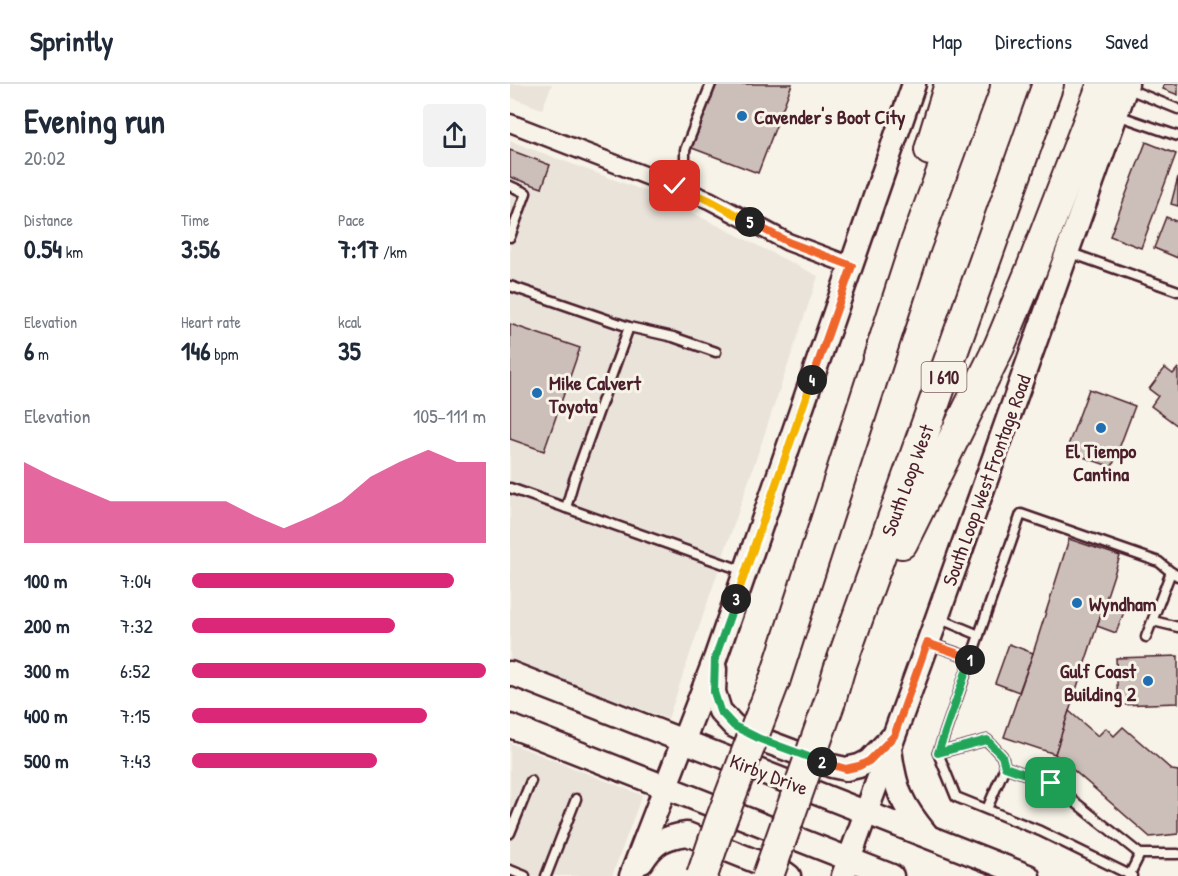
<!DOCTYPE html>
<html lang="en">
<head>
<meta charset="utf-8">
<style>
  body { margin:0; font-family:"Patrick Hand",sans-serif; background:#f2f2f3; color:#1f2937; height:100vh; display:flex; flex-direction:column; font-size:22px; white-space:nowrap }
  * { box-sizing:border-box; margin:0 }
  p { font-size:20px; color:#747a83 }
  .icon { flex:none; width:33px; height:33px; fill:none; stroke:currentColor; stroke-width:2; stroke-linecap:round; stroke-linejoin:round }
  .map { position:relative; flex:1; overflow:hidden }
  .drawer { display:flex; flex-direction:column; background:#fff; width:510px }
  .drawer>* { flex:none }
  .pin { position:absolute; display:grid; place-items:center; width:51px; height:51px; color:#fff; margin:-26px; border-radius:12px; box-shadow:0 3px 9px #0006 }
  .km { position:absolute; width:30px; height:30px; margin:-15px; border-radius:50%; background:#222; color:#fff; font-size:16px; line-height:30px; text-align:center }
  .round { display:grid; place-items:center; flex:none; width:63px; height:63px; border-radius:6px; background:#f2f2f3 }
  .summary { display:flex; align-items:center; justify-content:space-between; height:102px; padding:0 24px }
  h1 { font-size:33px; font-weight:800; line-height:45px }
  .metrics { display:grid; grid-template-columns:repeat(3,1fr); gap:9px; height:102px; padding:6px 24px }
  .metrics div { display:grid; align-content:center }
  .metrics b { font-size:26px; font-weight:800 }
  .metrics small { font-size:16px; font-weight:400 }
  .metrics p { font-size:16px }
  .chart { height:168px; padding:12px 24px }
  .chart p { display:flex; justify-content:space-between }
  .chart svg { width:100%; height:108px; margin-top:6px; fill:#db2777; opacity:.7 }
  ul { padding:0 24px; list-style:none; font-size:20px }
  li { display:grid; grid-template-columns:96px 72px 1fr; align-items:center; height:45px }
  li i { height:15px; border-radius:8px; background:#db2777 }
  header { display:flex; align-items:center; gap:36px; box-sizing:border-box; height:84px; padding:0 30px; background:#fff; border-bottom:2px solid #e0e1e3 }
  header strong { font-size:28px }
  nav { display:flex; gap:33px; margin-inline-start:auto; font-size:21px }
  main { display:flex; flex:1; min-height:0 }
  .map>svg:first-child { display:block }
  .built { fill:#eae3da }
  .building { fill:#ccbfb9; stroke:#4a1f2b; stroke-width:1.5 }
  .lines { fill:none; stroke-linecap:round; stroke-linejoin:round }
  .service-casing { stroke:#4a1f2b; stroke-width:13 }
  .minor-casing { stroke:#4a1f2b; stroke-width:21 }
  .secondary-casing { stroke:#4a1f2b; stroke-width:27 }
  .motorway-casing { stroke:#4a1f2b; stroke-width:34 }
  .service { stroke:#f7f3e8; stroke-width:8 }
  .minor { stroke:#f7f3e8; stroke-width:16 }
  .secondary { stroke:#f7f3e8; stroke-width:22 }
  .motorway { stroke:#f7f3e8; stroke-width:30 }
  .motorway-bridge-casing { stroke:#4a1f2b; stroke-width:34; stroke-linecap:butt }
  .motorway-bridge { stroke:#f7f3e8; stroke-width:30 }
  .split-1-casing { stroke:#fff; stroke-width:12 }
  .split-2-casing { stroke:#fff; stroke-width:12 }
  .split-3-casing { stroke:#fff; stroke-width:12 }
  .split-4-casing { stroke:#fff; stroke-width:12 }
  .split-5-casing { stroke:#fff; stroke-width:12 }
  .split-6-casing { stroke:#fff; stroke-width:12 }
  .split-1 { stroke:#22a559; stroke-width:8 }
  .split-2 { stroke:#f0652b; stroke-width:8 }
  .split-3 { stroke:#22a559; stroke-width:8 }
  .split-4 { stroke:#f5b400; stroke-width:8 }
  .split-5 { stroke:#f0652b; stroke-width:8 }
  .split-6 { stroke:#f5b400; stroke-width:8 }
  .poi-dot { fill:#1f6fb2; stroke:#f7f3e8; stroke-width:2 }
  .labels { text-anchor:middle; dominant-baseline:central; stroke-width:6; stroke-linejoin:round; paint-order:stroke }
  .shield { fill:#f7f3e8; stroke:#7e5f64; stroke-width:1.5 }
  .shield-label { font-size:18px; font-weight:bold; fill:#4a1f2b }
  .poi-label { font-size:20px; font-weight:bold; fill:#4a1f2b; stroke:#f7f3e8; text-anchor:start }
  .street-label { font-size:20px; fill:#4a1f2b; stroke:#f7f3e8 }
</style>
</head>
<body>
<header>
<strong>Sprintly</strong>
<nav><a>Map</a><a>Directions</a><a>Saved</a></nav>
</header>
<main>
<section class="drawer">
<div class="summary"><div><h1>Evening run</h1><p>20:02</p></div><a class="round"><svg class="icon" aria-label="share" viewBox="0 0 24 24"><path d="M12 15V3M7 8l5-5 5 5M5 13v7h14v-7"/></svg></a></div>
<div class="metrics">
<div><p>Distance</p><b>0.54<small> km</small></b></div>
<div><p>Time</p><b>3:56</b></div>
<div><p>Pace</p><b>7:17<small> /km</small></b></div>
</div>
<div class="metrics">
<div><p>Elevation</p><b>6<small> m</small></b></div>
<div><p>Heart rate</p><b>146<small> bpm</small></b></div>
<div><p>kcal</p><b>35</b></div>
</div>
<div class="chart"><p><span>Elevation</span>105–111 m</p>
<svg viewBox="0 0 160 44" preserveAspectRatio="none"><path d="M0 44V11L10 17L20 22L30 27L40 27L50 27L60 27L70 27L80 33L90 38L100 33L110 27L120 17L130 11L140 6L150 11L160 11V44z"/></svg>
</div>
<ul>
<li><b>100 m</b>7:04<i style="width:89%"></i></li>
<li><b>200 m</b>7:32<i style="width:69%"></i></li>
<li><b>300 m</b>6:52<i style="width:100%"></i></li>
<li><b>400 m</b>7:15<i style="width:80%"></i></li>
<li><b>500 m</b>7:43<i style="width:63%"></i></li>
</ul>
</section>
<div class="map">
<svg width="668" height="792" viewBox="0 0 668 792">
  <rect width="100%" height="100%" fill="#f7f3e8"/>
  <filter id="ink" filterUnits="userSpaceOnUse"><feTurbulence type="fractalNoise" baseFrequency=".0167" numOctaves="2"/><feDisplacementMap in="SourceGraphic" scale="12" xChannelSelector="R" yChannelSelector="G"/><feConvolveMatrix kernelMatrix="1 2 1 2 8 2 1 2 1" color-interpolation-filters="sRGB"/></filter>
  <g filter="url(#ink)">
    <g class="built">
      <path d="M0 0H42L32 25 0 13Z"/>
      <path d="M0 57 151 113 308 192 158 635 0 576Z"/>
      <path d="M0 659 132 711 102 792H0Z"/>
    </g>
    <g class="building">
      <path d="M206 0H282L248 89 182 64Z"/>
      <path d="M654 0H668V11L653 5Z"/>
      <path d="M636 58 666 70 631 164 600 152Z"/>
      <path d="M0 66 40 81 32 104 0 93Z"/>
      <path d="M668 93V122L661 120Z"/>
      <path d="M656 133 668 138V174L644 164Z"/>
      <path d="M0 240 70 264 34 367 0 355Z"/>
      <path d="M655 284 663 290 668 284V342L641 322 648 312 639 305Z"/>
      <path d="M579 305 625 322 602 383 556 367Z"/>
      <path d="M559 455 610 472 545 670 494 653 524 566Z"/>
      <path d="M598 513 617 520 606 549 587 542Z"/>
      <path d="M499 560 523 569 509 608 485 599Z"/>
      <path d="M668 572V619L608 621 606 574Z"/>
      <path d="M559 627 588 652 596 644 604 652 613 643 662 686 668 687V750L640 753 545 670Z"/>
    </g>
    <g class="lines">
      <defs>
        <g id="service">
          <path d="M616 4 668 25"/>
          <path d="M607 31 668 52"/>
          <path d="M175 76V66L201 0"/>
          <path d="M0 102 16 109 0 153"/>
          <path d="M558 168 668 207"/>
          <path d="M0 202 119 243 64 396 56 424"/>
          <path d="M119 243 163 253 206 268"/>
          <path d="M0 404 234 487"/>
          <path d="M428 534 469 551"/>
          <path d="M643 537 668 543"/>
          <path d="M636 553 661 488"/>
          <path d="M418 559 461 574"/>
          <path d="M428 669 477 656 492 672 495 683 477 725"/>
          <path d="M495 683 541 699 630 770H668"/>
          <path d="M0 749 21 697"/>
          <path d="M0 786 15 792"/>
          <path d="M36 792 66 715"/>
          <path d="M619 792 630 770"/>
          <path d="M622 792 530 747 446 713 428 669 511 430 649 478 661 488 668 492"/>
        </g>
        <path id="minor" d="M0 39 199 116 278 158 342 182"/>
        <g id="secondary">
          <path d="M205 585 204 608 210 627 224 642 250 655 322 682 336 685 349 682 359 677 379 656"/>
          <path d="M0 589 518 792"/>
          <path d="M0 642 382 792"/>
          <path d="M380 665C385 705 391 720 417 751"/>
          <path d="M132 778C144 759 154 753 177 750L275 789 279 792"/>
          <path d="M121 792 205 575 404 0"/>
          <path d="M333 792 427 534 617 0"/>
        </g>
        <g id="motorway">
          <path d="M420 66 440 0"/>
          <path d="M392 459 489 263 522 184 593 0"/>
          <path d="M265 595 405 162 464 0"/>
          <path d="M320 617 329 586 538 0"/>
        </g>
      </defs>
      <use href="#service" class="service-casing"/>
      <use href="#minor" class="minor-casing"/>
      <use href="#secondary" class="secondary-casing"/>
      <use href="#motorway" class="motorway-casing"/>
      <use href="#service" class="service"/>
      <use href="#minor" class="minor"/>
      <use href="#secondary" class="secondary"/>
      <use href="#motorway" class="motorway"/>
      <defs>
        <g id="motorway-bridge">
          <path d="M192 792 210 739 265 595"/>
          <path d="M258 792 320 617"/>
        </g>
      </defs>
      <use href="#motorway-bridge" class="motorway-bridge-casing"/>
      <use href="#motorway-bridge" class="motorway-bridge"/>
    </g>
  </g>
  <g class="lines" filter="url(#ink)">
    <defs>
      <path id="split-1" d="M460 576 428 669 477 656 492 672 495 683 541 699"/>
      <path id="split-2" d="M312 678 336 685 349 682 359 677 384 652 417 559 461 574 460 576"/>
      <path id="split-3" d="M226 515 205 574 204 608 210 627 224 642 250 655 312 678"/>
      <path id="split-4" d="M226 515 302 296"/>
      <path id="split-5" d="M240 138 278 158 342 182 302 296"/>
      <path id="split-6" d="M165 102 199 116 240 138"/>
    </defs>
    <use href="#split-1" class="split-1-casing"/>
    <use href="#split-2" class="split-2-casing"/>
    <use href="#split-3" class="split-3-casing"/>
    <use href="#split-4" class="split-4-casing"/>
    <use href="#split-5" class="split-5-casing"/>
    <use href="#split-6" class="split-6-casing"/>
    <use href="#split-1" class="split-1"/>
    <use href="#split-2" class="split-2"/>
    <use href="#split-3" class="split-3"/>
    <use href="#split-4" class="split-4"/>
    <use href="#split-5" class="split-5"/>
    <use href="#split-6" class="split-6"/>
  </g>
  <g class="poi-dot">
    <circle cx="232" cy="32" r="6"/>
    <circle cx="27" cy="309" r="6"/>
    <circle cx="591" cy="344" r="6"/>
    <circle cx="567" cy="519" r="6"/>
    <circle cx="638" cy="597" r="6"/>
  </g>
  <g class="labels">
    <rect class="shield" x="411.5" y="278" width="45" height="30" rx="4.5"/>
    <g class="shield-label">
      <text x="434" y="293">I 610</text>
    </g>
    <g class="poi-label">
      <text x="244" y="32">Cavender's Boot City</text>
      <text x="39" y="298">Mike Calvert<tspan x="39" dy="23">Toyota</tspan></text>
      <text x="591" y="366" text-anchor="middle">El Tiempo<tspan x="591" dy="23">Cantina</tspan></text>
      <text x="579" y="519">Wyndham</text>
      <text x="626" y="586" text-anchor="end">Gulf Coast<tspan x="626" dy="23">Building 2</tspan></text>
    </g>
    <g class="street-label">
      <text transform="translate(397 396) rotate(-70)">South Loop West</text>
      <text transform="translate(476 396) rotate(-70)">South Loop West Frontage Road</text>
      <text transform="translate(259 690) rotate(21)">Kirby Drive</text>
    </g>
  </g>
</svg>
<div class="pin" style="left:541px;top:699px;background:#1e9e55"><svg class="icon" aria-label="arrive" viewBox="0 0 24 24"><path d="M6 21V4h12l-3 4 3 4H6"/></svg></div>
<div class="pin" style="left:165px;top:102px;background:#d93025"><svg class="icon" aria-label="check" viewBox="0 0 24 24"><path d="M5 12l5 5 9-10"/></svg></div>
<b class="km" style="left:460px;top:576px">1</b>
<b class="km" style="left:312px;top:678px">2</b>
<b class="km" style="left:226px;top:515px">3</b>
<b class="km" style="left:302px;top:296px">4</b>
<b class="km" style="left:240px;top:138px">5</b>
</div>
</main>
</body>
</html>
